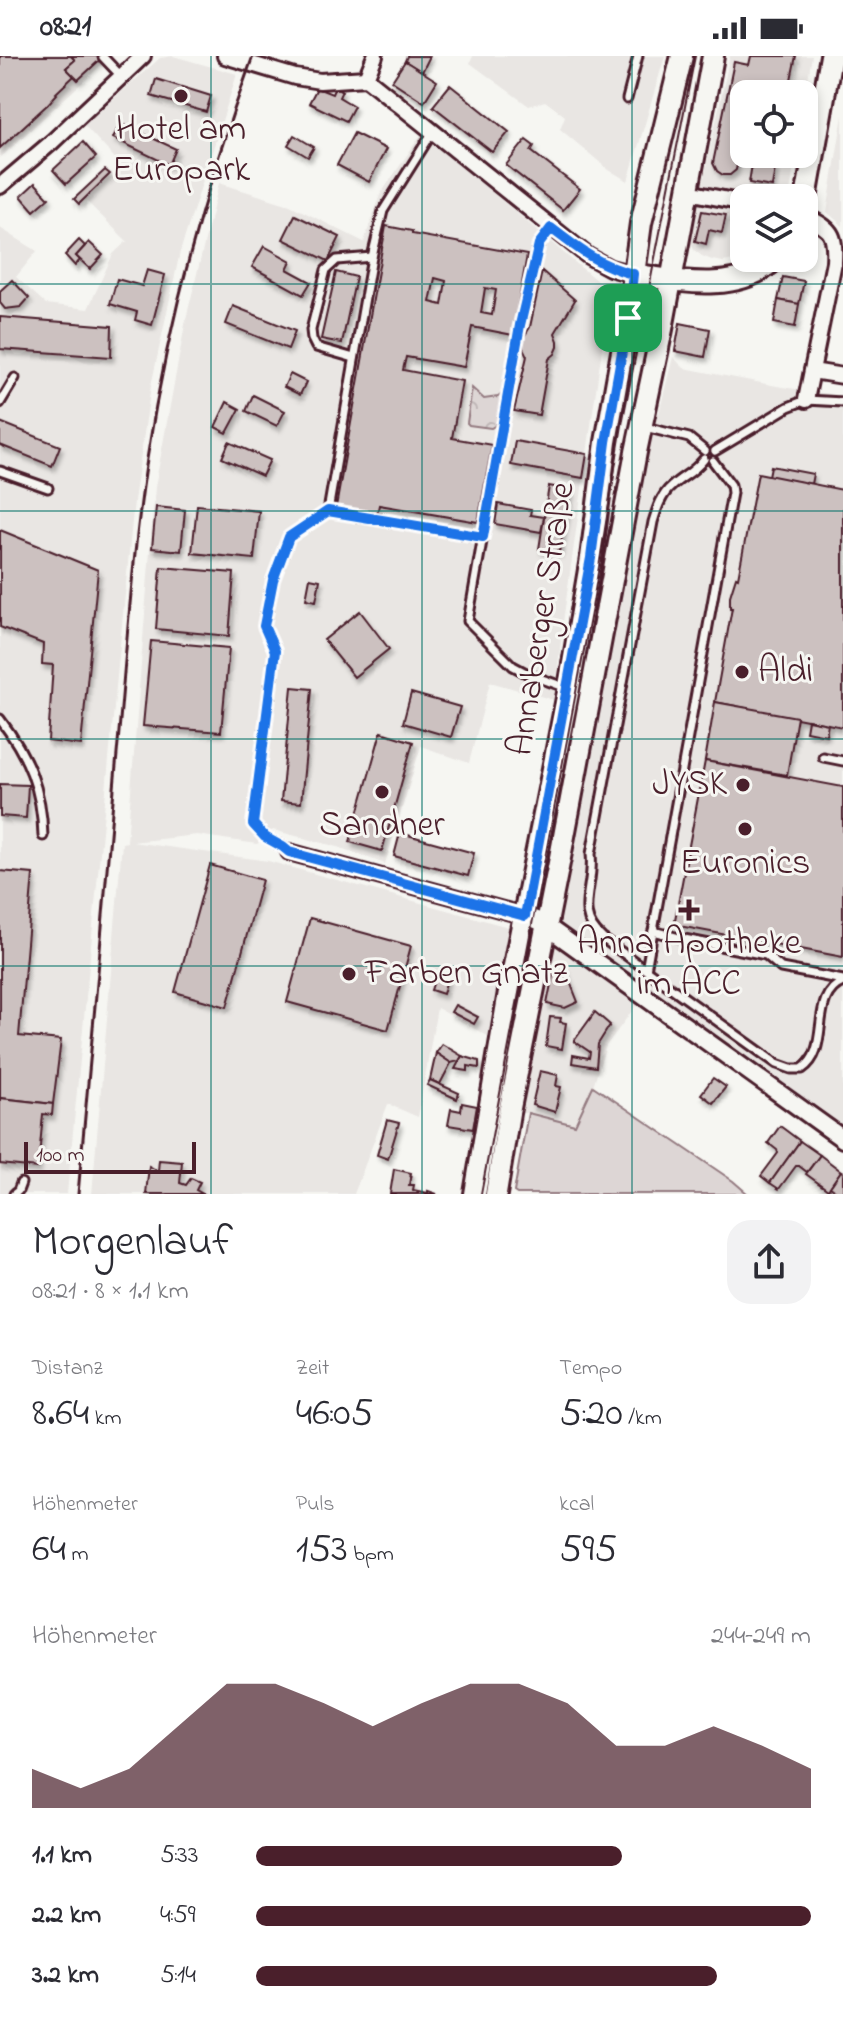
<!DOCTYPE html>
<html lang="de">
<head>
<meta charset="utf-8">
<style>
  body { margin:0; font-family:"Indie Flower",sans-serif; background:#f2f2f3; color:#2b2b33; height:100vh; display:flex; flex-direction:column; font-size:30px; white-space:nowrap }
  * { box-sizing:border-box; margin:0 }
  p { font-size:26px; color:#7c7c81 }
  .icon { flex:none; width:44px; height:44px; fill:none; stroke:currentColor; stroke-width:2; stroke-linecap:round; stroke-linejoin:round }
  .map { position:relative; height:1138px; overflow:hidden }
  .details { display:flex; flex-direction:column; background:#fff; flex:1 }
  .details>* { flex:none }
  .tools { position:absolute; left:730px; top:24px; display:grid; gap:16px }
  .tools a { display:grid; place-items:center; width:88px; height:88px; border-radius:16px; background:#fff; box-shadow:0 4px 12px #0003; font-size:40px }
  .scale { position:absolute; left:24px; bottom:20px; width:172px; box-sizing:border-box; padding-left:8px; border:4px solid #4a1f2b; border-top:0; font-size:22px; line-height:28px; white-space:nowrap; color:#4a1f2b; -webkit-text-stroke:6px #f6f6f2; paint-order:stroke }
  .pin { position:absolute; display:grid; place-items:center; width:68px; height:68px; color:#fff; margin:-34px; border-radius:16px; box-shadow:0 4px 12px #0006 }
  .round { display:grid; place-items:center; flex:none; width:84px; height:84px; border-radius:24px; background:#f2f2f3 }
  .summary { display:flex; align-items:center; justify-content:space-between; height:136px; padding:0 32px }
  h1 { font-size:44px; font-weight:600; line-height:60px }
  .metrics { display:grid; grid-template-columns:repeat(3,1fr); gap:12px; height:136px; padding:8px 32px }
  .metrics div { display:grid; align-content:center }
  .metrics b { font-size:40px; font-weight:600 }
  .metrics small { font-size:22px; font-weight:400 }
  .metrics p { font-size:22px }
  .chart { height:224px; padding:16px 32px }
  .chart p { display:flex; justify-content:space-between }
  .chart svg { width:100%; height:144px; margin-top:8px; fill:#4a1f2b; opacity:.7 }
  ul { padding:0 32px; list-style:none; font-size:26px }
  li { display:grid; grid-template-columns:128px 96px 1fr; align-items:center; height:60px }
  li i { height:20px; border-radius:10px; background:#4a1f2b }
  .status { display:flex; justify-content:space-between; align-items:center; height:56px; padding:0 40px; background:#fff; direction:ltr }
  .status svg { height:22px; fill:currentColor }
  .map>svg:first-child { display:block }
  .built { fill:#e9e6e3 }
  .forest { fill:url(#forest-crowns); stroke:#947a80; stroke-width:2 }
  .garden { fill:#ddd6d5; stroke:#947a80; stroke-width:2 }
  .building { fill:#ccc1c0; stroke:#4a1f2b; stroke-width:2; fill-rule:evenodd; filter:url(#shadow) }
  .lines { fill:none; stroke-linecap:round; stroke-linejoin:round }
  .service-casing { stroke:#4a1f2b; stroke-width:13 }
  .minor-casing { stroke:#4a1f2b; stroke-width:20 }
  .tertiary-casing { stroke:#4a1f2b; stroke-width:22 }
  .primary-casing { stroke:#4a1f2b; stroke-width:26 }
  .service { stroke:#f6f6f2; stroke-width:7 }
  .minor { stroke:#f6f6f2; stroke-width:14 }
  .tertiary { stroke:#f6f6f2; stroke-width:16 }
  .primary { stroke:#f6f6f2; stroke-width:20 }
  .tram { stroke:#4a1f2b; stroke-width:2 }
  .rail { stroke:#4a1f2b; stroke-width:3 }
  .route-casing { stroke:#fff; stroke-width:16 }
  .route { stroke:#1a73e8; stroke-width:10 }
  .grid { fill:none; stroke:#0f766e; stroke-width:2; stroke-opacity:0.55 }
  .poi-dot { fill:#4a1f2b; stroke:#f6f6f2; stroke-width:3 }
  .labels { text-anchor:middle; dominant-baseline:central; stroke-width:6; stroke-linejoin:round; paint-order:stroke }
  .poi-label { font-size:36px; fill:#4a1f2b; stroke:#f6f6f2 }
  .street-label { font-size:36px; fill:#4a1f2b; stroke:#f6f6f2 }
</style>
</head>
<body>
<div class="status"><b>08:21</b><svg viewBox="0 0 49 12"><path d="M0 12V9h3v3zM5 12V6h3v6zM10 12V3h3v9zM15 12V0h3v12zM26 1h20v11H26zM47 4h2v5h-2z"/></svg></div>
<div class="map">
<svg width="843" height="1138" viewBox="0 0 843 1138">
  <defs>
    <pattern id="forest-crowns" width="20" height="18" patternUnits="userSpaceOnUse" patternTransform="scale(2)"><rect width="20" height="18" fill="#ddd6d5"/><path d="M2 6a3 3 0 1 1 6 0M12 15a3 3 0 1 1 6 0" fill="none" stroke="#bfb7b7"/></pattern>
    <filter id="shadow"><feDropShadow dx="2.5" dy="4.5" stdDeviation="2" flood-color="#0004"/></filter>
  </defs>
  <rect width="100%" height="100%" fill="#f6f6f2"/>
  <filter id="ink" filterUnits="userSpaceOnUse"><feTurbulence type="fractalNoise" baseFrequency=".0125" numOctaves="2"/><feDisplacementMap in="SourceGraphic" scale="16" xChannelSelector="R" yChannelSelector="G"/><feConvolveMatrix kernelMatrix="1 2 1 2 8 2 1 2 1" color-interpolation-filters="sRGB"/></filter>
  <g filter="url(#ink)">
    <g class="built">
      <path d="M0 0H111L0 102Z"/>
      <path d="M173 0 237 18 180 196 151 330 134 445 67 1138H0V172L37 195 16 221 46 248 88 253 113 198 127 185 85 144 122 110 84 69 160 2Z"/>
      <path d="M473 0H665L628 125 609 114 560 73 565 60 545 45 529 50 470 7Z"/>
      <path d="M730 0H812L804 47V38H744V98H796L789 142H744V202L723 206 712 204 702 200 694 194 690 186Z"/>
      <path d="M843 59V170L827 156Z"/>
      <path d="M422 77 610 236 564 559 554 644 490 626 469 707 421 690 385 808 338 791 273 774 257 788 197 779 132 786 268 805 512 872 495 984 437 952 418 1061 388 1048 354 1138H92L122 787 127 786 155 431 186 263 219 127 290 149 364 186 380 139Z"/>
      <path d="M673 301 684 312 782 331 843 340V1083L643 940 606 990 593 1030 575 1069 528 1057H522L533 1004 538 908 643 370 659 357Z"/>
    </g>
    <path class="forest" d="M472 332 484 343 498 341 502 338 496 369 491 372 469 369 467 367Z"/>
    <path class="garden" d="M593 1030 733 1125 748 1138H517L514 1136 528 1057 575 1069Z"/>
    <g class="building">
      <path d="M0 0H71L75 4 66 12 74 20 56 37 57 38 47 49 0 92Z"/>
      <path d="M71 0H104L78 24 66 12 75 4Z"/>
      <path d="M407 0H430L422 16 405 5Z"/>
      <path d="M751 0H796L788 38H744V73L736 114 730 119H723L717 115 713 107 734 6 749 9Z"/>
      <path d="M405 5 437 25 424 46 392 25Z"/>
      <path d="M156 23 211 40 206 56 151 40Z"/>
      <path d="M450 29 509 76 492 96 433 50Z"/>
      <path d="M335 31 342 35 339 41 354 50 346 65 309 47 317 32 332 38Z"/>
      <path d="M120 67 176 93 169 109 113 82Z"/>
      <path d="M354 77 386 93 369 126 337 109Z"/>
      <path d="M294 79 314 91 308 101 288 89Z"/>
      <path d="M526 84 534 90 531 95 580 133 563 154 506 109Z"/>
      <path d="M83 86 96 101 66 128 53 114Z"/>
      <path d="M752 108 775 112 772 131 749 127Z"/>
      <path d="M105 114 110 118 79 148 74 143Z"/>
      <path d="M35 127 49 142 34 155 21 140Z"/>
      <path d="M702 155 726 159 722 177 709 174 706 188 695 185Z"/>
      <path d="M295 159 340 181 328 205 283 183Z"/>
      <path d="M737 165H744V189L735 188Z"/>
      <path d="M386 170 412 175V178L527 199 513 279 472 271 464 311 406 301 403 314 462 325 452 382 492 389 478 466 379 449 377 458 336 451ZM435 222 446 225 442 249 430 246ZM485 232 496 234 492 259 481 257Z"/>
      <path d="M79 184 85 190 76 200 80 204 75 210 65 199Z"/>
      <path d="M89 186 103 199 90 213 76 200Z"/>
      <path d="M264 190 291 205 287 213 311 226 303 239 252 211Z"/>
      <path d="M147 214 165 219 152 269 135 264 137 256 110 248 117 223 142 230Z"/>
      <path d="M542 215 575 244 555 277 558 285V291L555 298 549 303 539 359 514 355 527 300 523 292 522 284 530 271Z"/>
      <path d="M336 216 356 221 342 287 321 283Z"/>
      <path d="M783 221 804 225 799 248 778 244Z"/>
      <path d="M12 224 29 242 21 251 5 253 0 247V235Z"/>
      <path d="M778 244 799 248 795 271 774 267Z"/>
      <path d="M233 250 295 275 288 293 226 268Z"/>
      <path d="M0 261 112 270 111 301 0 293Z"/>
      <path d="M680 267 710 273 705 301 675 295Z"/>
      <path d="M290 318 306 326 300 339 284 331Z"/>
      <path d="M253 339 285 355 277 370 246 355Z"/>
      <path d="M227 346 240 353 227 377 215 371Z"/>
      <path d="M0 366 60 390 52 410 0 389Z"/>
      <path d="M515 385 587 398 583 422 511 409Z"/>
      <path d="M229 386 270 404 262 420 222 402Z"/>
      <path d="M771 410 813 418 811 428 769 420Z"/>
      <path d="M758 417 843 434V671L715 646 732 552H730V540L736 521 738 522Z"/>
      <path d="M549 430 571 434 559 496 539 493Z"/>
      <path d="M498 448 531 454 530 459 544 461 541 476 495 468Z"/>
      <path d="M197 449 259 455 254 503 192 497Z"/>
      <path d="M156 451 185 454 181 495 152 492Z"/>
      <path d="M0 474 98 514 81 689 48 685 53 609 42 608 43 588 0 571Z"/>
      <path d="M161 511 234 517 229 580 156 573Z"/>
      <path d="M310 522 320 524 316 545 306 543Z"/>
      <path d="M360 555 389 593 354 621 324 584Z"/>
      <path d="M151 585 229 592 221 676 143 670Z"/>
      <path d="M292 631 312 633 301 747 281 745Z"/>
      <path d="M411 637 460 651 451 681 403 667Z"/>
      <path d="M715 646 797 661 787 719 705 705Z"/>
      <path d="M808 664 828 668 826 679 806 675Z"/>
      <path d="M381 676 413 686 382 795 350 786Z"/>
      <path d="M705 705 843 731V901L674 869Z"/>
      <path d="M0 728 28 729 26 762 0 760Z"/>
      <path d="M400 777 474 797 468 820 394 800Z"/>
      <path d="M210 809 262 824 227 951 175 936Z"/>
      <path d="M0 815 33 818 19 980 61 984 53 1048 0 1042Z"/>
      <path d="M310 862 411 890 388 974 287 946Z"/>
      <path d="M565 913 578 946 565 952 547 948 553 918Z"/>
      <path d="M436 919 447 923 443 938 431 934Z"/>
      <path d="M455 949 478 961 474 968 451 956Z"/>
      <path d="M595 956 610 969 598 988 596 1011 572 1007 573 999 589 1002 590 996 574 985Z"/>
      <path d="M550 961 561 962 560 966 566 967 562 993 546 990Z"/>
      <path d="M442 988 462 1000 459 1005 451 1007 436 997Z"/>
      <path d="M436 997 451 1007 440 1028 430 1024Z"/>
      <path d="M462 1000 479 1005V1012L468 1010V1015L455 1013Z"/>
      <path d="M540 1015 558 1019 556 1030 561 1031 555 1056 532 1049Z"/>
      <path d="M713 1022 726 1031 713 1047 701 1038Z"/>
      <path d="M430 1024 459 1037 457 1043 427 1029Z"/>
      <path d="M0 1042 53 1048 52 1059 43 1058 38 1112 0 1108Z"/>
      <path d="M462 1047 477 1050 473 1073 448 1069 451 1053 461 1055Z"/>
      <path d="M387 1064 399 1067 388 1103 377 1099Z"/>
      <path d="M780 1070 800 1085 770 1127 761 1120 778 1097 777 1094 768 1087Z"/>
      <path d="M800 1085 820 1099 807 1116 799 1110H796L779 1133 770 1127Z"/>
      <path d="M820 1099 841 1115 828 1134 806 1118Z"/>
      <path d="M159 1104 182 1106 180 1127 186 1129 191 1122 200 1126 196 1134 203 1138H146L149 1110 158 1115Z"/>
      <path d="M394 1113 411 1117 409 1129H414L413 1134 428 1137V1135L437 1138H390Z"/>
      <path d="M841 1115 843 1116V1138H834L836 1135 830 1131Z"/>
    </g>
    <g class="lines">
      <defs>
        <g id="service">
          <path d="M103 1 121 20"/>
          <path d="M627 43 638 0"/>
          <path d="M551 172 539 188 520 269 468 565 513 610 528 618 567 632"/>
          <path d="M354 302 316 291 312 283 311 274 326 214 337 204 372 201"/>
          <path d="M0 347 15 322"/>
          <path d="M645 371 689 382 705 395"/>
          <path d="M715 395 788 351 806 344 843 346"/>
          <path d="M704 403C692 418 684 419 672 430 661 439 657 453 653 466L591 798C595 832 573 857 602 882L777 1008 791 1013H802C832 994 808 940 843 926"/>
          <path d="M0 415 48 432"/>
          <path d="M328 455 372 201 383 155 432 77"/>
          <path d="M0 663C28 700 42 733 43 780"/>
          <path d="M823 701 843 705"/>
          <path d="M289 796 283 791 265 781 253 768 275 595 264 570 273 524 289 481 328 455 483 481"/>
          <path d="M653 875 732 437 731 429 713 405"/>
          <path d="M646 914 653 875 679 882 766 899 781 912 843 924"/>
          <path d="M14 1138 18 1135 21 1127"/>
        </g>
        <g id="minor">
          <path d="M225 0 295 21 320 25 366 22"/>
          <path d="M366 22 588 200 610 212 633 218"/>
          <path d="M366 22 375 0"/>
          <path d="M0 130 52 86 143 0"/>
          <path d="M688 136 744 147"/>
          <path d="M804 159C830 173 836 175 834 206L806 344"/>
          <path d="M812 315 843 320"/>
          <path d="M289 796 525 860"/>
        </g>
        <path id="tertiary" d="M525 860 539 865 843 1083"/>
        <g id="primary">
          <path d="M804 154 831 0"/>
          <path d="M633 218C679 225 739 239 776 202"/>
          <path d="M475 1138 510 930 569 632 591 502 606 386 628 262 641 167 682 0"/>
          <path d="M496 1138 509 1057 559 807 636 396 662 273 713 0"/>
        </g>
      </defs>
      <use href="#service" class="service-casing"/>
      <use href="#minor" class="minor-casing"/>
      <use href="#tertiary" class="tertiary-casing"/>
      <use href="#primary" class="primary-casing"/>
      <use href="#service" class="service"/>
      <use href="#minor" class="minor"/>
      <use href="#tertiary" class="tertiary"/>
      <use href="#primary" class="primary"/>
      <path class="tram" d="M481 1138 593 546 623 363 695 0"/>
      <path class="rail" d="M78 1138C92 991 104 845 117 698 126 600 132 501 147 403 168 265 205 131 253 0"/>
    </g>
  </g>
  <g class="lines" filter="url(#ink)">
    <defs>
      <path id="route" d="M551 172C577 192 601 211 633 218L628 262 606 386 591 502 525 860 289 796 283 791 265 781 253 768 275 595 264 570 273 524 289 481 328 455 483 481 520 269 539 188Z"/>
    </defs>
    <use href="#route" class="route-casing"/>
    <use href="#route" class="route"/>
  </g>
  <path class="grid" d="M211 0V1138M422 0V1138M632 0V1138M0 228H843M0 455H843M0 683H843M0 910H843"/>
  <g class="poi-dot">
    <circle cx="181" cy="40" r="8"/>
    <circle cx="742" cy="616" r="8"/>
    <circle cx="743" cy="729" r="8"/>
    <circle cx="382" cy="736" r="8"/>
    <circle cx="745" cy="773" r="8"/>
    <path d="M685 842h8v8h8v8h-8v8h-8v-8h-8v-8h8z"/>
    <circle cx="349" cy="918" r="8"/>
  </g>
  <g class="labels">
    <g class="poi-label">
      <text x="181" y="74">Hotel am<tspan x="181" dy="41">Europark</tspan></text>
      <text x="758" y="616" text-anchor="start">Aldi</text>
      <text x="727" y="729" text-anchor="end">JYSK</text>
      <text x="382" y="770">Sandner</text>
      <text x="745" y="808">Euronics</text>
      <text x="689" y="888">Anna Apotheke<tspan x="689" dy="41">im ACC</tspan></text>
      <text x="365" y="918" text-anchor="start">Farben Gnatz</text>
    </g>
    <g class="street-label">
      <text transform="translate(543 563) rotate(-81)">Annaberger Straße</text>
    </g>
  </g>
</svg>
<div class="tools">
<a><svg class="icon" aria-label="locate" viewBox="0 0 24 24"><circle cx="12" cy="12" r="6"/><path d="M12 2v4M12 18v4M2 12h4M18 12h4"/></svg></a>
<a><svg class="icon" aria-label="layers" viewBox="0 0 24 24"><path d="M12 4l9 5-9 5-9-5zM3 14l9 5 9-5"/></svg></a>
</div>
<div class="scale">100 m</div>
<div class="pin" style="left:628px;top:262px;background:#1e9e55"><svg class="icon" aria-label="arrive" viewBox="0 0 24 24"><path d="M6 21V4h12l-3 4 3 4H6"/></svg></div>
</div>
<section class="details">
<div class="summary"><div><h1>Morgenlauf</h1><p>08:21 · 8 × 1.1 km</p></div><a class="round"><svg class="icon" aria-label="share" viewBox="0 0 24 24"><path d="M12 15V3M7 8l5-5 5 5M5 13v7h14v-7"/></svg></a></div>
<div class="metrics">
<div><p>Distanz</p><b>8.64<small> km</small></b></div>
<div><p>Zeit</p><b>46:05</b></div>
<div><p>Tempo</p><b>5:20<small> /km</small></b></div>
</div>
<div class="metrics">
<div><p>Höhenmeter</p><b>64<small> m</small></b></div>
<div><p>Puls</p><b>153<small> bpm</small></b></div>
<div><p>kcal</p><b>595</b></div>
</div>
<div class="chart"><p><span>Höhenmeter</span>244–249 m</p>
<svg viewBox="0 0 160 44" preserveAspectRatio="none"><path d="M0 44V32L10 38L20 32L30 19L40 6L50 6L60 12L70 19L80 12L90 6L100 6L110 12L120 25L130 25L140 19L150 25L160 32V44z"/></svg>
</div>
<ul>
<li><b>1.1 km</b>5:33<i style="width:66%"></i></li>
<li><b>2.2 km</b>4:59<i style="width:100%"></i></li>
<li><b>3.2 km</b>5:14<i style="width:83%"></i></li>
</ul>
</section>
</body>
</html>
